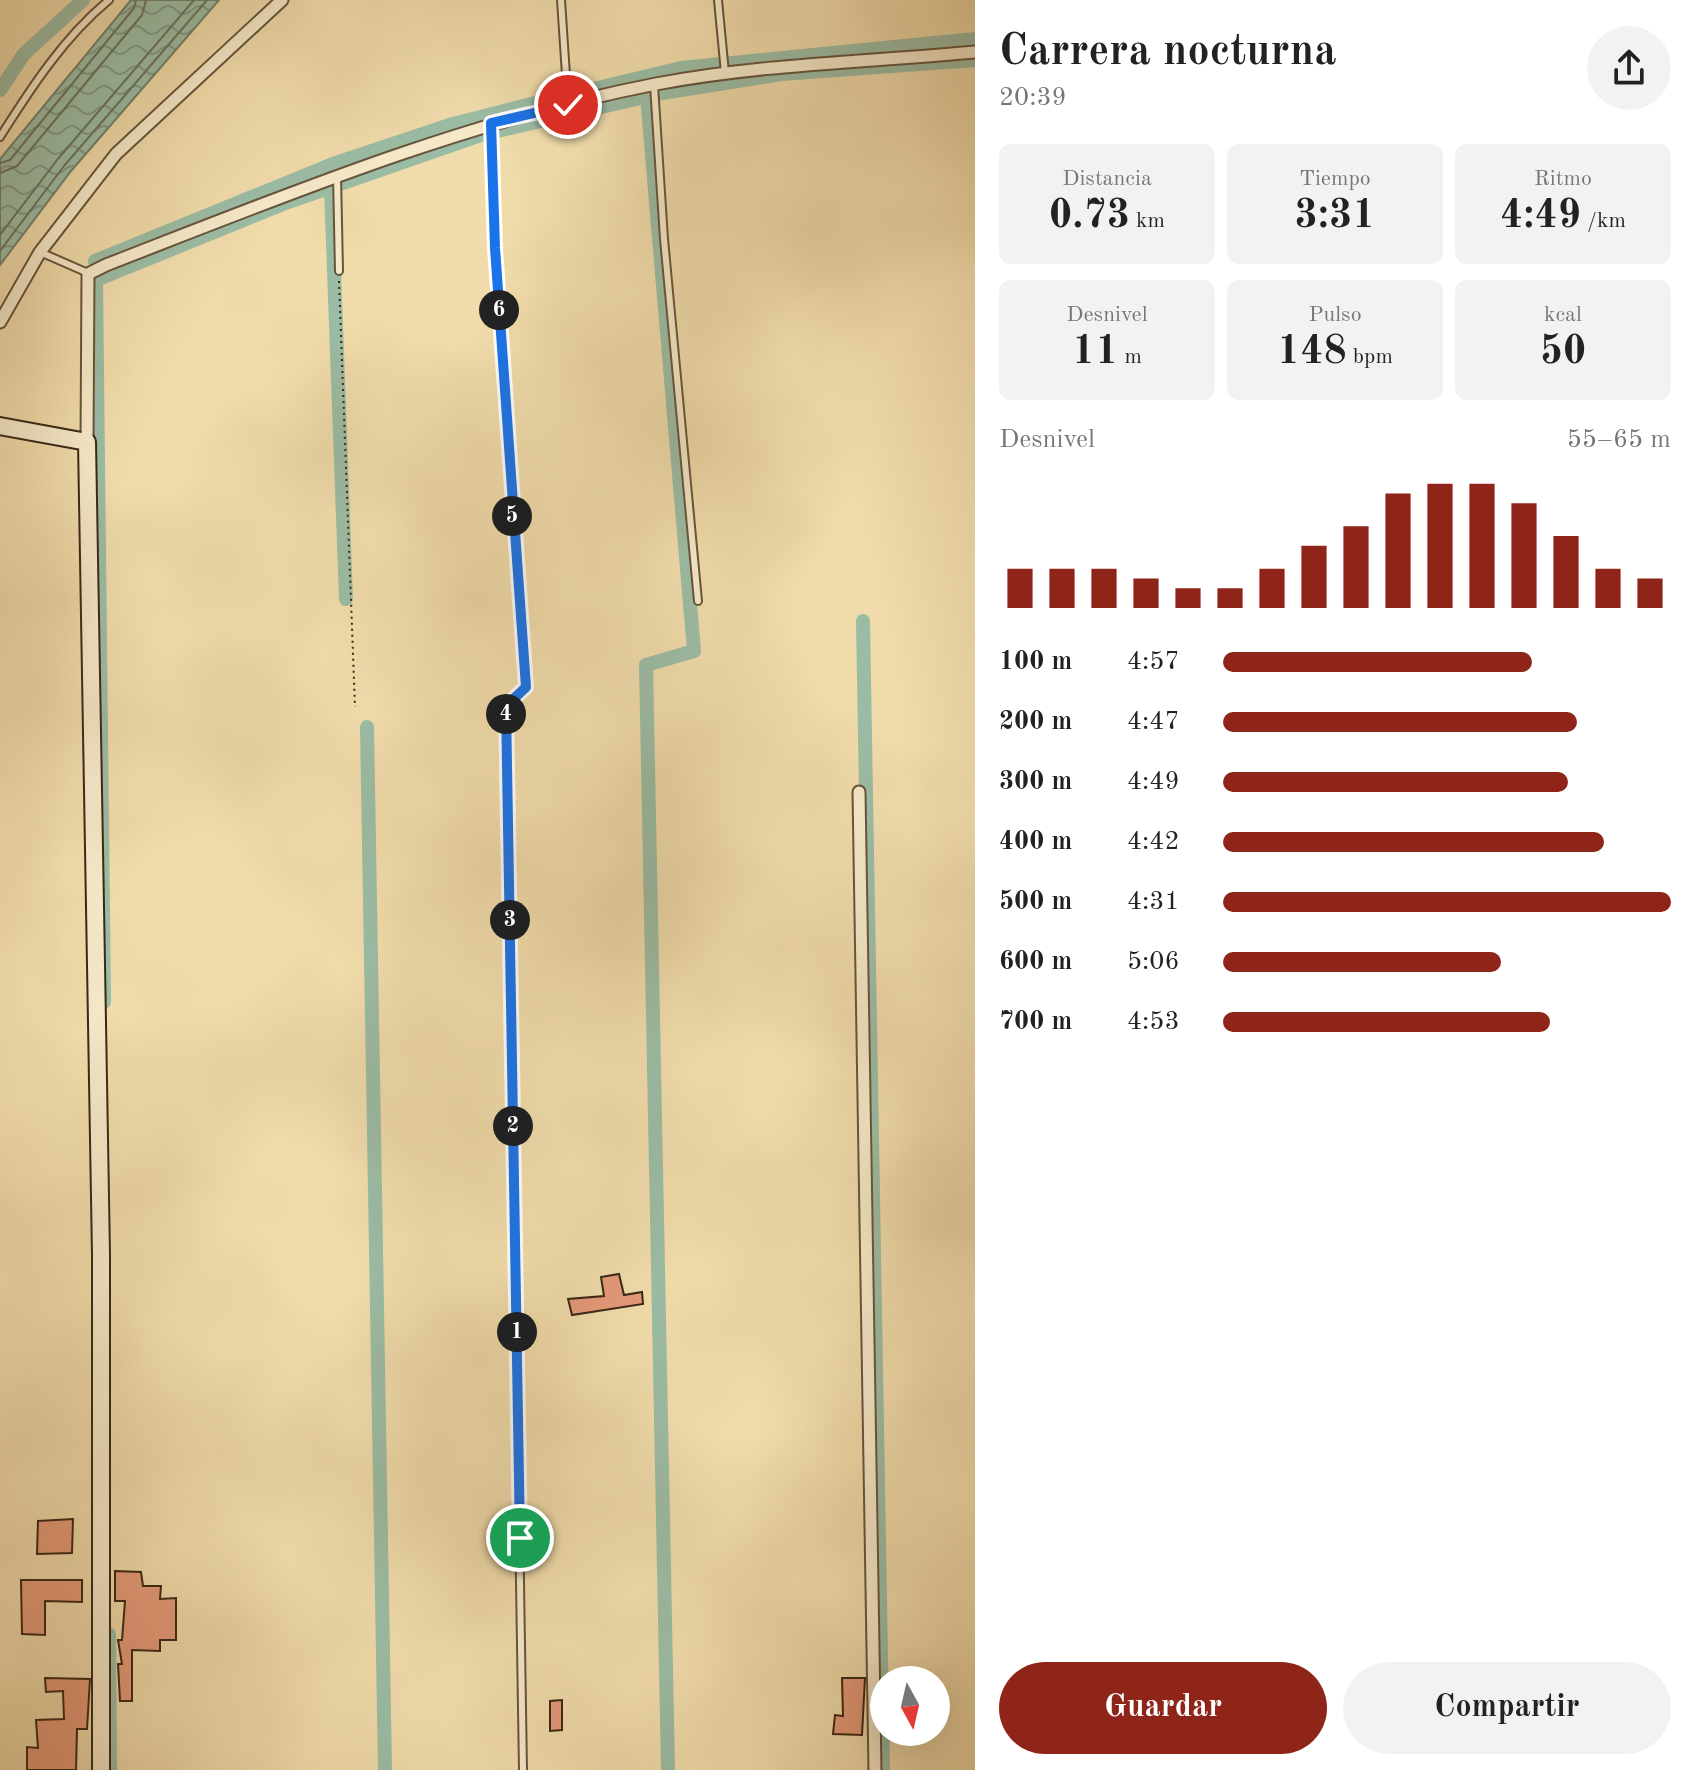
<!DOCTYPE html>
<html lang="es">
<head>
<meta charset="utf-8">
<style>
  body { margin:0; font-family:"Old Standard TT",serif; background:#f2f2f2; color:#222; height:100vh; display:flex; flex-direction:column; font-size:30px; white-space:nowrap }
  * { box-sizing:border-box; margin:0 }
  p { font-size:26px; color:#767676 }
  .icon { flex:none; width:44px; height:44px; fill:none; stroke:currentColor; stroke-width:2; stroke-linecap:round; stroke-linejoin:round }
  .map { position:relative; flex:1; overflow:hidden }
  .drawer { display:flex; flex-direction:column; background:#fff; width:720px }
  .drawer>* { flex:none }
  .needle { width:52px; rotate:172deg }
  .buttons { position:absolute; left:870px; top:1666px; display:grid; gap:16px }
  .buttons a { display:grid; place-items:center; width:80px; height:80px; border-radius:50%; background:#fff; box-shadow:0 8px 32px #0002; font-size:40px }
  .pin { position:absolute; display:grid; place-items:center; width:68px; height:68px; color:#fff; margin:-34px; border:4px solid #fff; border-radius:50%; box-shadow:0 2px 8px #0007 }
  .km { position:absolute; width:40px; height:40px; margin:-20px; border-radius:50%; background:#222; color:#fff; font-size:22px; line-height:40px; text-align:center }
  .round { display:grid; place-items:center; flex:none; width:84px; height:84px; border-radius:42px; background:#f2f2f2 }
  .overview { display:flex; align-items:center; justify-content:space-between; height:136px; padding:0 24px }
  h1 { font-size:44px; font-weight:800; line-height:60px }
  .stats { display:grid; grid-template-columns:repeat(3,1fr); gap:12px; height:136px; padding:8px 24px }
  .stats div { display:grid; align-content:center; border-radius:12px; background:#f2f2f2; text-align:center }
  .stats b { font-size:40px; font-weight:800 }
  .stats small { font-size:22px; font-weight:400 }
  .stats p { font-size:22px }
  .chart { height:224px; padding:16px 24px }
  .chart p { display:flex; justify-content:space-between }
  .chart svg { width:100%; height:144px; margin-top:8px; stroke:#8f2418; stroke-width:6 }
  .cta { display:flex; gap:16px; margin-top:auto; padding:16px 24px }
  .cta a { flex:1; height:92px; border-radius:48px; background:#8f2418; color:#fff; font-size:32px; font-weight:800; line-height:92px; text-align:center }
  .cta a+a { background:#f2f2f2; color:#222 }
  ul { padding:0 24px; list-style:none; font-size:26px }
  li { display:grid; grid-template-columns:128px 96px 1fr; align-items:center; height:60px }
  li i { height:20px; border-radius:10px; background:#8f2418 }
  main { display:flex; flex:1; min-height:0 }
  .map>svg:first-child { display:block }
  .water { fill:url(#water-waves); stroke:#74806b; stroke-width:2 }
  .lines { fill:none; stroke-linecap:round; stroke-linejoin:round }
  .shore { stroke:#6a725d; stroke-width:2 }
  .canal { stroke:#9bbca4; stroke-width:14 }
  .building { fill:#e49978; stroke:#392716; stroke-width:2 }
  .lane-casing { stroke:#67543b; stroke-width:10 }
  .street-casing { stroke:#67543b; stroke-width:15 }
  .secondary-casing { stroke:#392716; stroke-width:20 }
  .path { stroke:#392716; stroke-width:2; stroke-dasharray:2 4; stroke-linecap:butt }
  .lane { stroke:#f5e8c8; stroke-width:6 }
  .street { stroke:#f5e8c8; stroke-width:11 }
  .secondary { stroke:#f5e8c8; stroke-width:16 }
  .route-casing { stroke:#fff; stroke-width:16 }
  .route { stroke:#1a73e8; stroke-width:10 }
</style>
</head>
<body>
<main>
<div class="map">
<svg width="975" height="1770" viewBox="0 0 975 1770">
  <defs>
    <pattern id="water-waves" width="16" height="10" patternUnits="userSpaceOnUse" patternTransform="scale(2)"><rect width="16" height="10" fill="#9bbca4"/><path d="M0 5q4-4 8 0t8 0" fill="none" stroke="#7f9985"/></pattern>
  </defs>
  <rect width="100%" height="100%" fill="#f0dbaa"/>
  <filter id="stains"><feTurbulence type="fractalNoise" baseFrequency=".0025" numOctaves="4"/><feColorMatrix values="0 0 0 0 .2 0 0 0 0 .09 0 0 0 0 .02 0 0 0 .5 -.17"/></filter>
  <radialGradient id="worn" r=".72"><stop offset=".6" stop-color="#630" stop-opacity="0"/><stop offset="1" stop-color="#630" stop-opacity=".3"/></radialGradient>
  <path class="water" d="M131 0H219L71 171 0 265V159Z"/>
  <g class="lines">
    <g class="shore">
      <path d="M0 163 10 160 134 8 136 0"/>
      <path d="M0 173 17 166 142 15 146 0"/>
      <path d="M0 235 57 160 194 0"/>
      <path d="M0 251 64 166 207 0"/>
    </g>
    <g class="canal">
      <path d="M0 90 24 54 83 0"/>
      <path d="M647 96 694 651 646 665 668 1770"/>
      <path d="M331 188 346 599"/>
      <path d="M95 261 333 164 453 124 527 105 681 68 975 39"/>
      <path d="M863 621 883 1770"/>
      <path d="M367 727 385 1770"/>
      <path d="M104 1002 96 280 283 204 484 134 662 93 782 74 975 60"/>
      <path d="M109 1634 110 1770"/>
    </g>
  </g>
  <g class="building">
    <path d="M619 1274 624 1295 642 1292 643 1304 572 1315 568 1299 604 1296 601 1277Z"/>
    <path d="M73 1519 72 1553 37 1554 38 1521Z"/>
    <path d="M115 1571 141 1572 143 1586H161L160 1599 176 1598V1640H160V1651L132 1650V1701H120L118 1664H122L118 1640H122L125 1601H115Z"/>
    <path d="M21 1580H82V1602L45 1601V1635L22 1634Z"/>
    <path d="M45 1678 90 1679 87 1729H77L76 1770H27V1747L38 1748 36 1720 64 1719 63 1691 46 1692Z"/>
    <path d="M842 1678H865L862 1735 833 1734 835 1715 843 1716Z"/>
    <path d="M562 1700V1730L550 1731V1701Z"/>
  </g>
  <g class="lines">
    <defs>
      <g id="lane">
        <path d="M561 0 568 105"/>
        <path d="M718 0 725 73"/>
        <path d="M654 85 664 239 698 601"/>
        <path d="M491 123 495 248 526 687 506 706 523 1770"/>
        <path d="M0 137C31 88 64 37 109 0"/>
        <path d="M337 175 339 271"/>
        <path d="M40 252 88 273"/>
      </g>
      <g id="street">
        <path d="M0 322 40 252 116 154 282 0"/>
        <path d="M87 442 88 274 106 265C286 195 465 121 656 84 762 64 868 62 975 52"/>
        <path d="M859 792 875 1770"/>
      </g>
      <path id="secondary" d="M0 426 87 442 101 1255V1770"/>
    </defs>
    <use href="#lane" class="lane-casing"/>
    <use href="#street" class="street-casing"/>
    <use href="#secondary" class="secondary-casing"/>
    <path class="path" d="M339 281 355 707"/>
    <use href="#lane" class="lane"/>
    <use href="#street" class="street"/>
    <use href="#secondary" class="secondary"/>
  </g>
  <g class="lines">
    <defs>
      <path id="route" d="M520 1538 506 706 526 687 495 248 491 123 568 105"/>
    </defs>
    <use href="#route" class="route-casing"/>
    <use href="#route" class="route"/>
  </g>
  <rect width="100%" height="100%" filter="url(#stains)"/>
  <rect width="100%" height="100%" fill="url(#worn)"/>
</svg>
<div class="buttons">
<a><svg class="needle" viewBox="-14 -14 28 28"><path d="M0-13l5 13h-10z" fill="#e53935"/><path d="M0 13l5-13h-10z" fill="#767676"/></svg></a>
</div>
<div class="pin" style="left:520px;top:1538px;background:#1e9e55"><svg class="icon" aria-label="arrive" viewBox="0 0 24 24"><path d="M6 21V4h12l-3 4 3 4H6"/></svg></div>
<div class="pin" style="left:568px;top:105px;background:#d93025"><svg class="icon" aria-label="check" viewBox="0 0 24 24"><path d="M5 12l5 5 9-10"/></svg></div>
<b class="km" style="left:517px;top:1332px">1</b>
<b class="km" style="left:513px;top:1126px">2</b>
<b class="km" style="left:510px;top:920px">3</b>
<b class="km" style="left:506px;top:714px">4</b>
<b class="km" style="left:512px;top:516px">5</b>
<b class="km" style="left:499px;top:310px">6</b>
</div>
<section class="drawer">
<div class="overview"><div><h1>Carrera nocturna</h1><p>20:39</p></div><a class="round"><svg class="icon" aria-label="share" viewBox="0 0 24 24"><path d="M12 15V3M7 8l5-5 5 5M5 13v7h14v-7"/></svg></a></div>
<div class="stats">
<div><p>Distancia</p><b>0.73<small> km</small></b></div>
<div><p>Tiempo</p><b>3:31</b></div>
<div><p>Ritmo</p><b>4:49<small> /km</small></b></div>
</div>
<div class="stats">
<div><p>Desnivel</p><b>11<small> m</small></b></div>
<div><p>Pulso</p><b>148<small> bpm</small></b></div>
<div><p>kcal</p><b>50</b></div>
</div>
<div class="chart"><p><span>Desnivel</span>55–65 m</p>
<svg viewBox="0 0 160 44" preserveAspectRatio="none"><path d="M5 44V32M15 44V32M25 44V32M35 44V35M45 44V38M55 44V38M65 44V32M75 44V25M85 44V19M95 44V9M105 44V6M115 44V6M125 44V12M135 44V22M145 44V32M155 44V35"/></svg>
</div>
<ul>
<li><b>100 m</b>4:57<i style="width:69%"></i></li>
<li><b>200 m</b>4:47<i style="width:79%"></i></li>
<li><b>300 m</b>4:49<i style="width:77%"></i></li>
<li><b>400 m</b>4:42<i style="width:85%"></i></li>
<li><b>500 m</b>4:31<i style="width:100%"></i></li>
<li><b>600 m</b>5:06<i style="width:62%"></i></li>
<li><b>700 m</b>4:53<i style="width:73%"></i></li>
</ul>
<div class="cta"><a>Guardar</a><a>Compartir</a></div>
</section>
</main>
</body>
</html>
